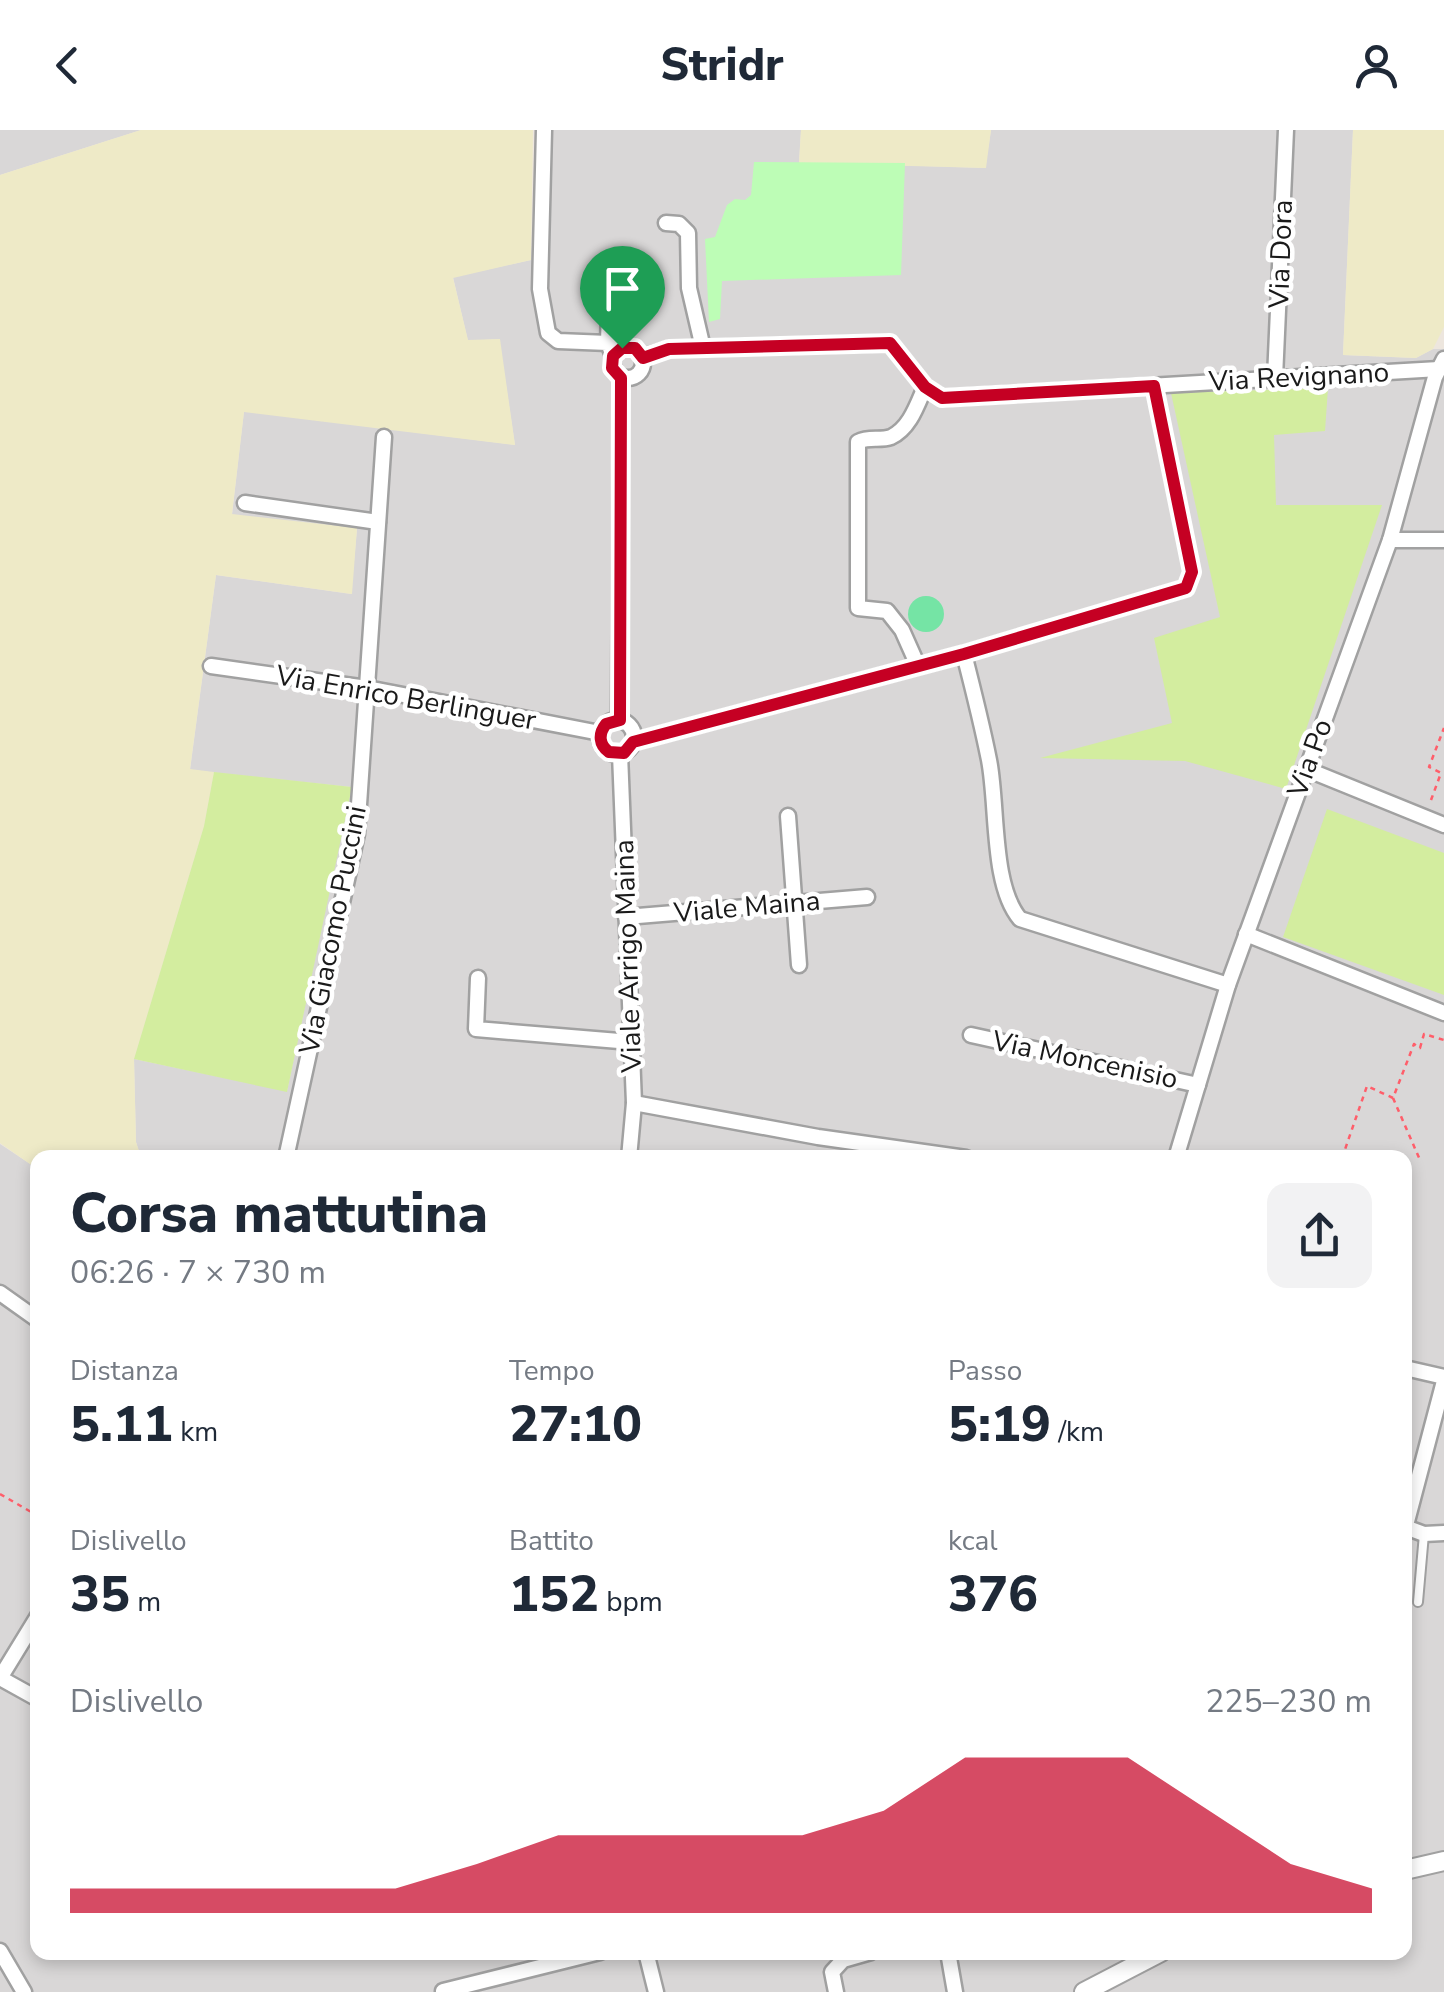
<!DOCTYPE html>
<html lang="it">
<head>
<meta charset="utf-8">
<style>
  body { margin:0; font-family:"Nunito Sans",sans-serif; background:#f2f2f3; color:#1f2937; height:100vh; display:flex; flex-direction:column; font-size:38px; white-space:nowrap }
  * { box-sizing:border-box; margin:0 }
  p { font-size:32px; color:#747a83 }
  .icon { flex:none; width:55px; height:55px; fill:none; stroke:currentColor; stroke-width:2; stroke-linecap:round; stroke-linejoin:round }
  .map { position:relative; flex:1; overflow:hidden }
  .sheet { position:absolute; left:30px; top:1020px; width:1382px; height:810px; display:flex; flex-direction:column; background:#fff; border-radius:20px; box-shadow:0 5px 15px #0003 }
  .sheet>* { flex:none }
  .pin { position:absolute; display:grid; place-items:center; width:85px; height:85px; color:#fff; margin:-102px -42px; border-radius:50% 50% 50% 0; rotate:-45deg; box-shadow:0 0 10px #0007 }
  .pin .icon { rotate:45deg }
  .round { display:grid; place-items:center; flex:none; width:105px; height:105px; border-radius:20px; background:#f2f2f3 }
  .overview { display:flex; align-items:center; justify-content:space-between; height:170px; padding:0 40px }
  h1 { font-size:55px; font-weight:800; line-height:75px }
  .figures { display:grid; grid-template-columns:repeat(3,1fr); gap:15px; height:170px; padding:10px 40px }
  .figures div { display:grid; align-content:center }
  .figures b { font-size:50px; font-weight:800 }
  .figures small { font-size:28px; font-weight:400 }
  .figures p { font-size:28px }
  .chart { height:280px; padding:20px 40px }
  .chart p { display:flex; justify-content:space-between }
  .chart svg { width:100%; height:180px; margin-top:10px; fill:#c50023; opacity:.7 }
  header { display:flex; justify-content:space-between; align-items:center; height:130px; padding:0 40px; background:#fff; font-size:45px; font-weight:800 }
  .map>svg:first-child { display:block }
  .residential { fill:#d9d7d7 }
  .farmland { fill:#eeeac7 }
  .grass { fill:#d3ed9f }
  .park { fill:#bdfdb6 }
  .pitch { fill:#75e4a5 }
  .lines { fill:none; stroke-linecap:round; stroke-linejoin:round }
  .service-casing { stroke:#a1a1a1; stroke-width:12 }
  .minor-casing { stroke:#a1a1a1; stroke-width:19 }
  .tertiary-casing { stroke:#a1a1a1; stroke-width:22 }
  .path { stroke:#ff5e6a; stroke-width:2.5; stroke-dasharray:5 5; stroke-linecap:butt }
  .service { stroke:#fff; stroke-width:8 }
  .minor { stroke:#fff; stroke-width:14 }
  .tertiary { stroke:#fff; stroke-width:18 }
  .route-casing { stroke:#fff; stroke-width:20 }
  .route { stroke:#c50023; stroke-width:12 }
  .labels { text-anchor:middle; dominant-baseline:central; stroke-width:9; stroke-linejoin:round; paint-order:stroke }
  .street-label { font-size:28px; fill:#1a1a1a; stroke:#fff }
</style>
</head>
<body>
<header><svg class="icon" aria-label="back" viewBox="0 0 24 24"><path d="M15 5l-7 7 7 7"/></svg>Stridr<svg class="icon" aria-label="person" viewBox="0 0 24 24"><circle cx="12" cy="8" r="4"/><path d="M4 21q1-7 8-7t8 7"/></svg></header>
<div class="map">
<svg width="1444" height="1862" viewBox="0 0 1444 1862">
  <rect width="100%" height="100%" fill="#ede6de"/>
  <g class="residential">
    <path d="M0 0H141L0 45Z"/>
    <path d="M540 0H801L799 32 985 38 991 0H1353L1343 225 1416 228 1433 219H1444V1862H0V1014L38 1039V1822H1405V1028H141L136 1012 134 929 287 961 351 657 190 640 216 445 351 464 357 399 232 385 244 281 515 315 499 209 468 211 453 147 531 130Z"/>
  </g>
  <g class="farmland">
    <path d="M141 0H533L531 130 453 148 468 210 500 209 515 315 244 282 232 384 357 398 352 464 216 445 190 639 214 642 204 696 134 929 136 1012 141 1027 38 1028 37 1039 0 1013V45Z"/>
    <path d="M801 0H991L986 38 799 33Z"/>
    <path d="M1353 0H1444V197L1433 219 1416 228 1343 225Z"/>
  </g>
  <g class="grass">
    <path d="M1328 258 1325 301 1274 305 1276 375H1382L1286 659 1185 631 1040 628 1172 593 1154 508 1220 487 1171 263Z"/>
    <path d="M214 642 352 657 287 962 134 929 204 696Z"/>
    <path d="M1327 679 1444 723V865L1283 807Z"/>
  </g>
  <path class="park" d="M754 32 905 33 901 145 722 151 720 189 709 192 705 109 715 107 727 75 735 69 745 70 751 65Z"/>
  <circle class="pitch" cx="926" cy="484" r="18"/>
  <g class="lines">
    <defs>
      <path id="service" d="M1418 1472 1424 1404"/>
      <g id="minor">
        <path d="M544 0 540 159 548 203 558 211 608 213 613 226"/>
        <path d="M666 93 679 94 688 103 689 158 703 218"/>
        <path d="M608 213 610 143"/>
        <circle cx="628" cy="233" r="15"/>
        <path d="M643 227 669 219 890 213 925 257 943 268 1439 239"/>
        <path d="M1275 248 1286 0"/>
        <path d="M245 373 378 392"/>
        <path d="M1390 410H1444"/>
        <path d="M964 524C973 559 982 595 989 630 998 675 991 755 1020 789L1228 855"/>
        <path d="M211 536 367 558 600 603"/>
        <path d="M918 536 902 500 887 481 858 478V312C869 306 880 311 891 307 910 298 917 275 925 257"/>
        <path d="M619 590 621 248"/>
        <circle cx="617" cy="607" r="17"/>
        <path d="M633 612 964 524 1186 458"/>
        <path d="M620 624 634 973 629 1028"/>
        <path d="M1306 639 1444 695"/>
        <path d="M788 686 799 835"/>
        <path d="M626 787 867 767"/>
        <path d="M1246 804 1444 883"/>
        <path d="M478 848 476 899 631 912"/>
        <path d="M971 905 1198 955"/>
        <path d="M634 973 818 1007 966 1028"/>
        <path d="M286 1028 357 704 384 307"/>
        <path d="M1176 1028 1228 855 1390 410 1435 247 1444 229"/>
        <path d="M0 1163 38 1190"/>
        <path d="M1405 1238 1444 1247"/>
        <path d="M1408 1398 1424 1404 1444 1403"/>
        <path d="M1405 1399 1444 1251"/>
        <path d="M0 1548 38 1486"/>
        <path d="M0 1548 38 1569"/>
        <path d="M0 1821 24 1862"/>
        <path d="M646 1822 656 1862"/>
        <path d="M948 1822 955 1862"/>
        <path d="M443 1861 600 1822"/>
        <path d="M836 1862 832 1842 843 1830 871 1822"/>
      </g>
      <g id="tertiary">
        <path d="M1405 1740 1444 1731"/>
        <path d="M1084 1862 1161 1822"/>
      </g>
    </defs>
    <use href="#service" class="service-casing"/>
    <use href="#minor" class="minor-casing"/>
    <use href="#tertiary" class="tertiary-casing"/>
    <g class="path">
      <path d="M1157 272 1191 445"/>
      <path d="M1431 670 1441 643 1429 637 1444 598"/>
      <path d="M1393 968 1420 1030"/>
      <path d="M1342 1028 1367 956 1393 968 1414 914 1420 918 1424 904 1444 910"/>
      <path d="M0 1364 38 1386"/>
    </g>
    <use href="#service" class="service"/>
    <use href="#minor" class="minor"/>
    <use href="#tertiary" class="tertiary"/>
  </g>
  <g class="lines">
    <defs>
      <path id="route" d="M890 213 925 257 942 268 1154 256 1192 442 1186 458 964 524 633 612 624 623 609 622C599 615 598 604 606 594L620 590 621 248 612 238 613 226 622 218H635L643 228 669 219Z"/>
    </defs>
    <use href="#route" class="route-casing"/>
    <use href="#route" class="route"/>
  </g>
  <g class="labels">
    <g class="street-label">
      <text transform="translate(1281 124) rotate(-88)">Via Dora</text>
      <text transform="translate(1299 247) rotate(-3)">Via Revignano</text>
      <text transform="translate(406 568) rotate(10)">Via Enrico Berlinguer</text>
      <text transform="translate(1310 628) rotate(-70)">Via Po</text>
      <text transform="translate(747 777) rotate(-5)">Viale Maina</text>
      <text transform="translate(333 800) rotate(-79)">Via Giacomo Puccini</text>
      <text transform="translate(628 826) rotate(-92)">Viale Arrigo Maina</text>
      <text transform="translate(1085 930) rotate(12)">Via Moncenisio</text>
    </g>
  </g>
</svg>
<div class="pin" style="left:622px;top:218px;background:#1e9e55"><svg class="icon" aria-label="arrive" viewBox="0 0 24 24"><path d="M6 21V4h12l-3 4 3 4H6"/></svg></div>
<section class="sheet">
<div class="overview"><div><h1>Corsa mattutina</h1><p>06:26 · 7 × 730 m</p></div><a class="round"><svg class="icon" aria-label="share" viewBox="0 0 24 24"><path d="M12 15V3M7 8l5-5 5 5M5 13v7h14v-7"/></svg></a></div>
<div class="figures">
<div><p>Distanza</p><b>5.11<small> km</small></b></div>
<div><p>Tempo</p><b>27:10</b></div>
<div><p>Passo</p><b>5:19<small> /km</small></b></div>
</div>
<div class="figures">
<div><p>Dislivello</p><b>35<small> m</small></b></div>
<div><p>Battito</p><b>152<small> bpm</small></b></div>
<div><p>kcal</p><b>376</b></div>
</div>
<div class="chart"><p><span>Dislivello</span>225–230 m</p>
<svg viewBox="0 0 160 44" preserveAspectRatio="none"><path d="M0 44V38L10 38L20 38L30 38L40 38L50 32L60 25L70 25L80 25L90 25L100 19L110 6L120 6L130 6L140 19L150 32L160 38V44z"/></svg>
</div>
</section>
</div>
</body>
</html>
